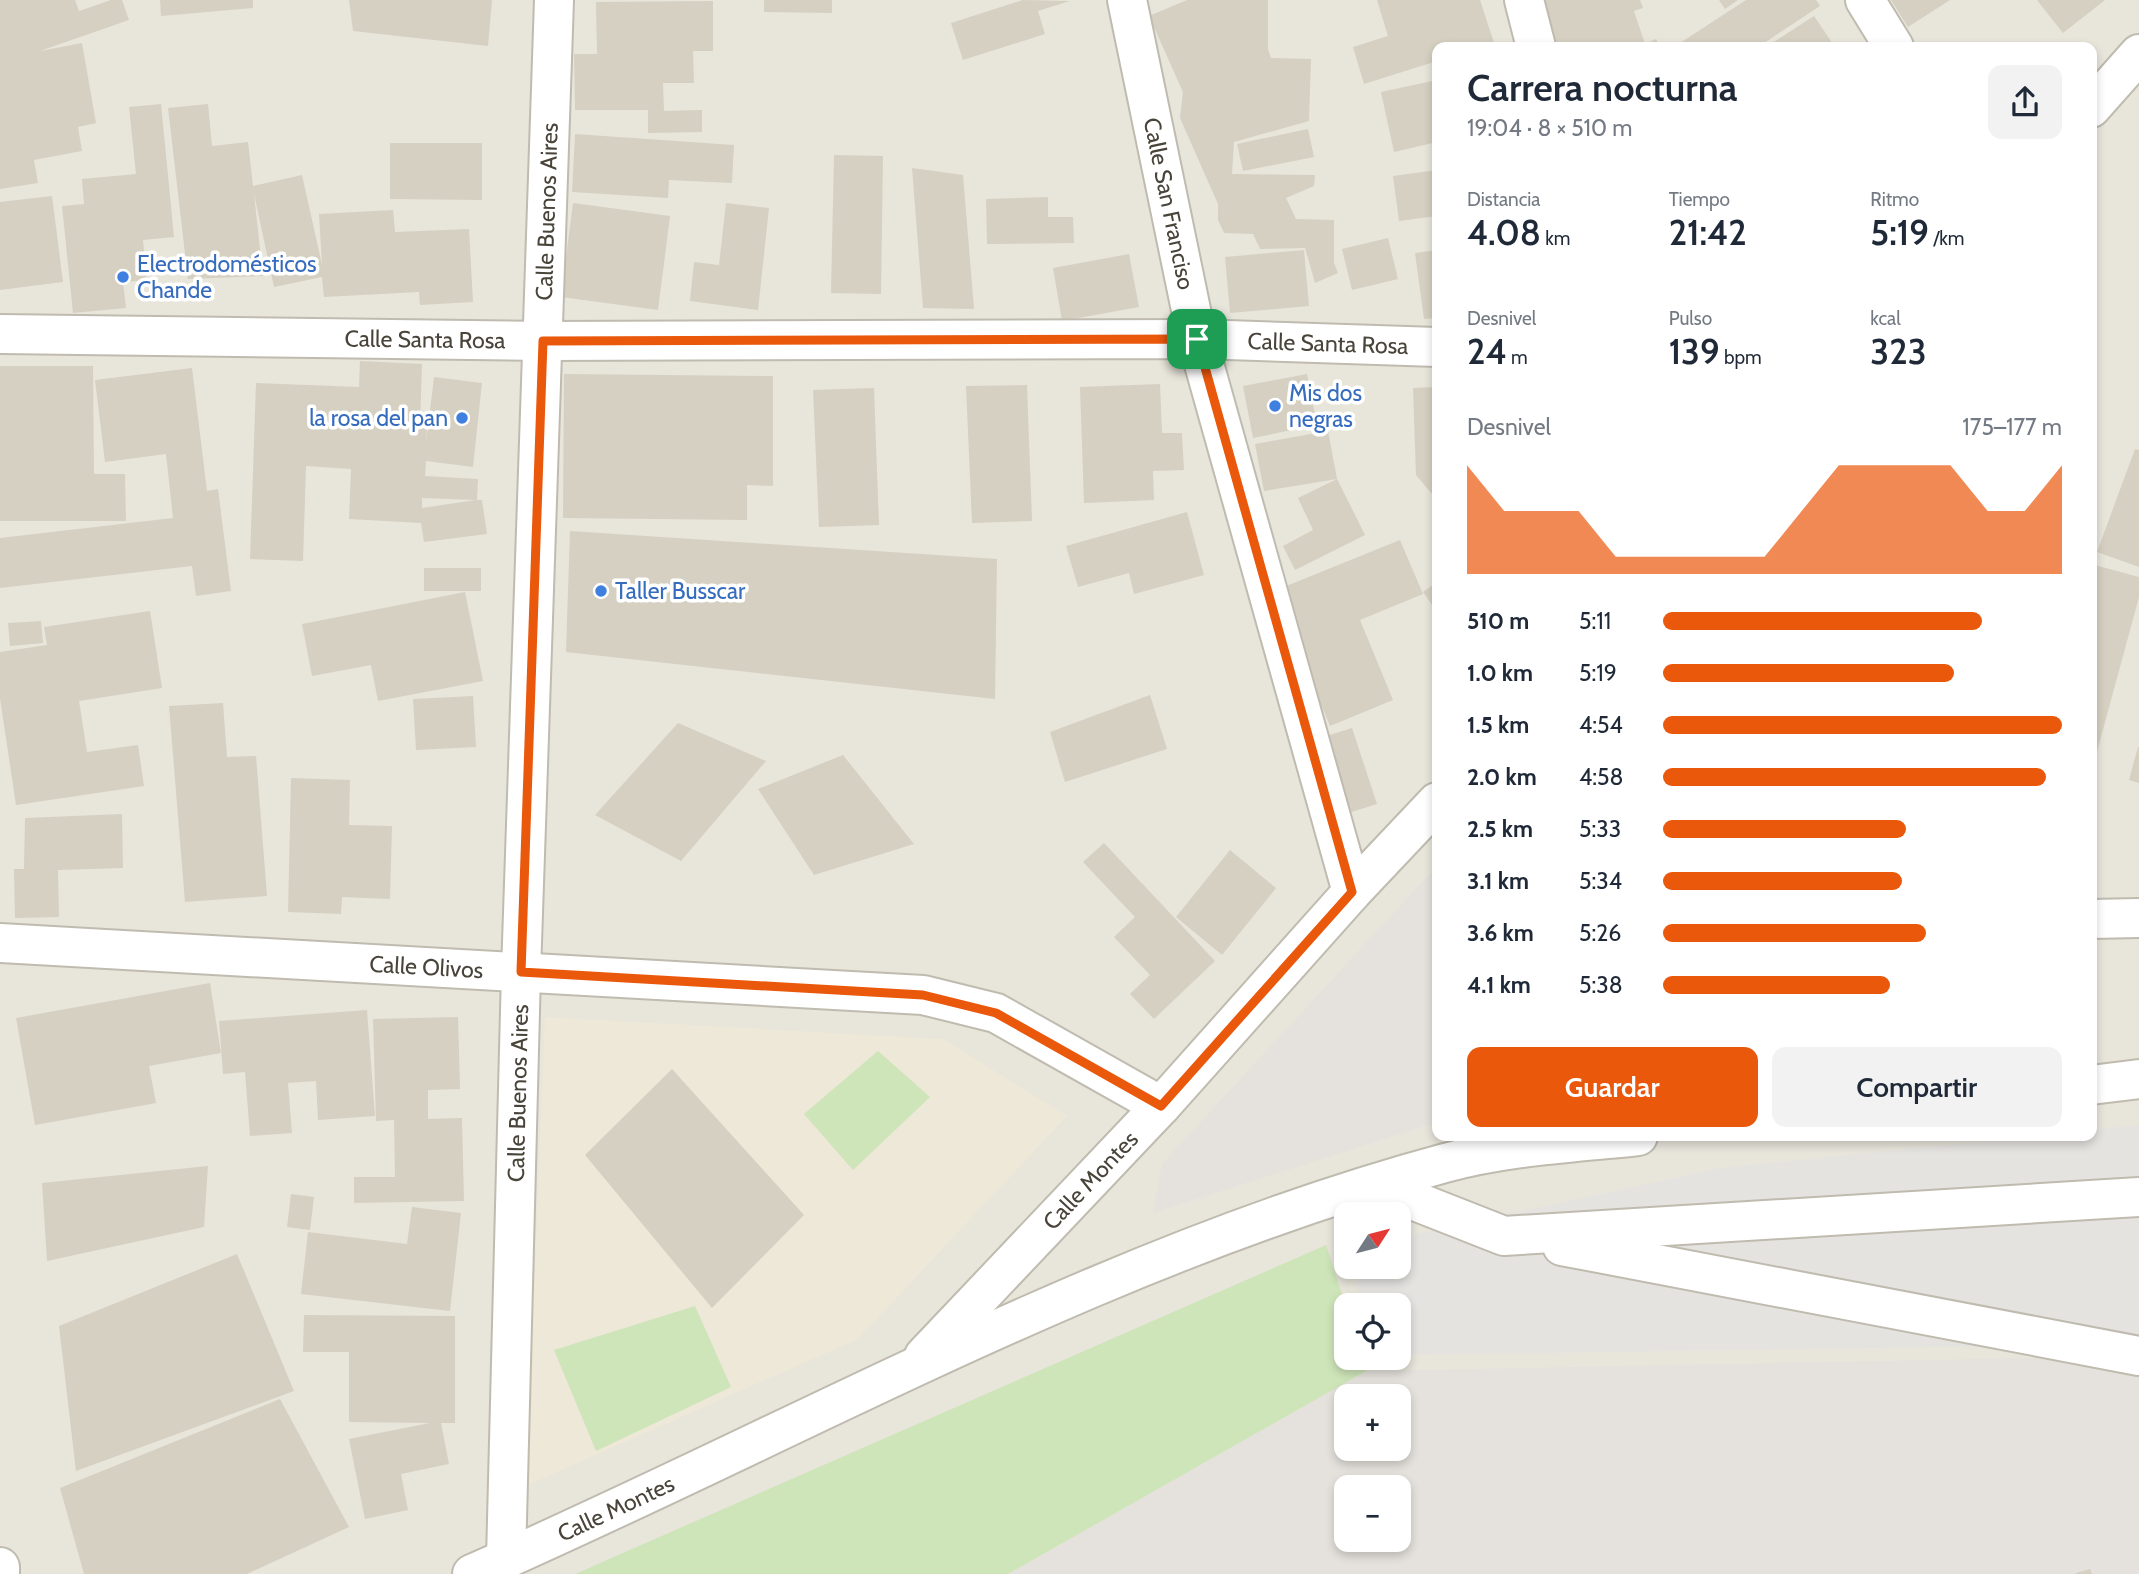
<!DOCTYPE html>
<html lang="es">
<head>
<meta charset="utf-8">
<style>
  body { margin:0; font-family:Cabin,sans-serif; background:#f2f2f3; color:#1f2937; height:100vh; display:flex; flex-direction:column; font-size:26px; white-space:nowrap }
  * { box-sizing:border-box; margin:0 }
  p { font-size:23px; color:#747a83 }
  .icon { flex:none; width:38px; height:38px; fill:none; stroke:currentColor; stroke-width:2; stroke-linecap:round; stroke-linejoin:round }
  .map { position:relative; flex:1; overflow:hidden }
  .drawer { position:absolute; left:1432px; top:42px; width:665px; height:1099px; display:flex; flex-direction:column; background:#fff; border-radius:14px; box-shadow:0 4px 10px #0003 }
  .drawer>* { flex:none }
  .needle { width:46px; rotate:54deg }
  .buttons { position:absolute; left:1334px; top:1202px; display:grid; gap:14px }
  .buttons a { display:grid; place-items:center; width:77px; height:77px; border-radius:14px; background:#fff; box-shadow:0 4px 10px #0003; font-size:35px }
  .pin { position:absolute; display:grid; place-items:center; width:60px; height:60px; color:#fff; margin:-30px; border-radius:14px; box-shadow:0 4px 10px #0006 }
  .round { display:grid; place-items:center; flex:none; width:74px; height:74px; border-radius:14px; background:#f2f2f3 }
  .headline { display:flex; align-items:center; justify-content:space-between; height:119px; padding:0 35px }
  h1 { font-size:38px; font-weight:600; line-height:52px }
  .metrics { display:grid; grid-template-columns:repeat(3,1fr); gap:10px; height:119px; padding:7px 35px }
  .metrics div { display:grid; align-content:center }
  .metrics b { font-size:35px; font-weight:600 }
  .metrics small { font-size:19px; font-weight:400 }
  .metrics p { font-size:19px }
  .chart { height:196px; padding:14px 35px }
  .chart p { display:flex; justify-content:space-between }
  .chart svg { width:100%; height:126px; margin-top:7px; fill:#ea580c; opacity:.7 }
  .button { display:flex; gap:14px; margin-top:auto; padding:14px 35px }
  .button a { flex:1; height:80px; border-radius:14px; background:#ea580c; color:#fff; font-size:28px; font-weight:600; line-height:80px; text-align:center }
  .button a+a { background:#f2f2f3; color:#1f2937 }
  ul { padding:0 35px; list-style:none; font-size:23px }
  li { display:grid; grid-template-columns:112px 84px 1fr; align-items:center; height:52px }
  li i { height:18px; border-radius:9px; background:#ea580c }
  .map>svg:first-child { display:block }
  .residential { fill:#e8e5db; fill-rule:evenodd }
  .industrial { fill:#e5e2dd; fill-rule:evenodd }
  .education { fill:#ede8d7 }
  .green { fill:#cee5b9 }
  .parking { fill:#e4e3e0 }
  .building { fill:#d6d0c2; fill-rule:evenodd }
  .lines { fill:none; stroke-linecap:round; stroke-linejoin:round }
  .minor-casing { stroke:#c0bbaf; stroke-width:42 }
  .minor { stroke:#fff; stroke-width:38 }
  .route-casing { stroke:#fff; stroke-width:14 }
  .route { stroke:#ea580c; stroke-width:9 }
  .shop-dot { fill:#3f7fe0; stroke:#fff; stroke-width:2.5 }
  .labels { text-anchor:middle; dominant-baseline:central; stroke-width:7; stroke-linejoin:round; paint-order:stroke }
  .street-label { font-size:23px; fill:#49443a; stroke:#fff }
  .shop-label { font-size:23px; fill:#366cbe; stroke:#fff; text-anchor:start }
</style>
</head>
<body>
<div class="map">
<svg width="2139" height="1574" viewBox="0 0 2139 1574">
  <rect width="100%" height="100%" fill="#f5f3ec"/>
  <path class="residential" d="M0 0H2139V1574H0ZM1437 47H2091V1136H1437ZM1346 1214H1398V1267H1346ZM1346 1306H1398V1358H1346ZM1346 1396H1398V1449H1346ZM1346 1488H1398V1540H1346Z"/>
  <g class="industrial">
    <path d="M1437 866V1122L1153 1213 1162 1164Z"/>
    <path d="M2139 1356V1574H1008L1366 1371ZM1346 1396H1398V1449H1346ZM1346 1488H1398V1540H1346Z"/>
  </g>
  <path class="education" d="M545 1017 943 1039 1067 1116 858 1339 526 1486Z"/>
  <g class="green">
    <path d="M878 1051 930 1097 853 1170 804 1114Z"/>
    <path d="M1326 1245 1346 1307V1358H1362L1366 1371 1008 1574H575Z"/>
    <path d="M695 1306 731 1387 596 1451 554 1350Z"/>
  </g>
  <path class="parking" d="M2139 1125V1344L1398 1355V1306L1363 1305 1352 1267H1398V1238L1721 1168 2038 1136H2091V1130Z"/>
  <g class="building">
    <path d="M0 0H75L79 11 111 0H122L129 20 40 51 82 43 96 123 78 127 82 151 34 160 38 183 0 189Z"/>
    <path d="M160 0H253V8L161 16Z"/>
    <path d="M349 0H492L488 46 353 31Z"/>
    <path d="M764 0H832V13L764 12Z"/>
    <path d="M1023 0 1070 1 1038 11 1045 34 963 60 951 23Z"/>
    <path d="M1187 0H1268V49L1271 58 1311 59 1309 121 1234 142 1232 174 1315 175 1314 186 1286 198 1296 219 1334 220V263L1338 273 1315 283 1305 248 1260 249 1253 234 1224 233 1218 220V204L1180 118 1183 92 1149 16Z"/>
    <path d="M1377 0H1480L1494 43 1480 47H1437V61L1364 84 1353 47 1388 36Z"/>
    <path d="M1530 0H1640L1643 8 1634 11 1645 44 1656 39 1660 47H1546Z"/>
    <path d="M1719 0H1738L1725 9Z"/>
    <path d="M1746 0H1816L1820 6 1758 47H1674Z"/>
    <path d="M1891 0H1950L1908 27Z"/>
    <path d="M2037 0H2105L2063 33Z"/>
    <path d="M713 1V51H693L694 83H663L664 111 702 110V132L648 133V110H575L574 54H597L596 2Z"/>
    <path d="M1814 16 1835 47H1766Z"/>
    <path d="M1437 80V142L1394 152 1381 92Z"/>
    <path d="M161 104 174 237 143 240 147 280 123 282 126 308 73 313 62 206 84 204 82 179 136 174 129 107Z"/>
    <path d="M208 104 212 146 248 142 253 186 302 175 322 265 319 214 393 210 395 232 469 229 473 302 420 305 419 292 324 297 322 277 274 287 254 194 263 276 188 279 168 108Z"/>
    <path d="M1308 129 1314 157 1243 171 1237 144Z"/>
    <path d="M575 134 734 145 732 183 669 180 668 198 572 192Z"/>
    <path d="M390 143H482V200L390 199Z"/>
    <path d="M834 155 883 156 881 294 831 293Z"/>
    <path d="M912 168 963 175 974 309 923 308Z"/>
    <path d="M1437 170V216L1399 221 1393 176Z"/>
    <path d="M52 196 63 282 0 290V202Z"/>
    <path d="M1048 197V217H1073L1074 243 987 244 986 199Z"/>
    <path d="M573 203 670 216 658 310 561 297Z"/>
    <path d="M726 203 769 208 758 310 690 301 694 262 719 265Z"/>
    <path d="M1388 238 1398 279 1352 290 1342 249Z"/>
    <path d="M1304 250 1309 306 1230 313 1225 257Z"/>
    <path d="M1437 250V318L1424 319 1415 253Z"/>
    <path d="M1129 254 1139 307 1062 321 1053 268Z"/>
    <path d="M360 361 422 364 420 428H427L426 443 434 377 482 383 473 467 426 461 425 476 478 479 477 500H482L487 534 424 542 421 523 349 519 351 469 306 466 303 561 250 559 256 383 359 387ZM422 498 476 500 422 508Z"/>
    <path d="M0 366H93L94 474H125L126 521H0Z"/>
    <path d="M192 368 207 491 218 489 231 591 196 596 192 566 0 588V538L173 518 166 454 105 462 95 380Z"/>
    <path d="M564 374 773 376V486L747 485V520L563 518Z"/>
    <path d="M1307 374 1317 425 1253 438 1243 386Z"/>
    <path d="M1160 384 1162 433H1182L1184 470 1153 471 1154 500 1084 503 1080 387Z"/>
    <path d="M1027 385 1032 521 972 523 966 386Z"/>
    <path d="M1437 387V500L1416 475 1413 388Z"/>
    <path d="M874 388 879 525 819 527 813 390Z"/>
    <path d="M1328 431 1337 479 1264 491 1255 444Z"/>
    <path d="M2135 449 2139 450V567L2097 552Z"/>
    <path d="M1337 479 1365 535 1295 570 1283 546 1313 530 1298 498Z"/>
    <path d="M1187 512 1204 575 1134 594 1129 573 1078 587 1066 546Z"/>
    <path d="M570 531 997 559 995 699 566 652Z"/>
    <path d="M1400 540 1423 594 1360 620 1393 700 1330 726 1274 591Z"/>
    <path d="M2091 564 2139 577V597L2092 770Z"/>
    <rect x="424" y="568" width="57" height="23"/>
    <path d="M1437 582V612L1423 592Z"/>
    <path d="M465 592 483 681 378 701 371 665 312 676 302 624Z"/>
    <path d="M150 611 162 688 79 701 87 752 138 745 144 786 16 805 0 698V652L47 645 44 627Z"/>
    <path d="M41 621 43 643 10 646 8 623Z"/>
    <path d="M1150 695 1167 749 1065 782 1050 732Z"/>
    <path d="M473 696 476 747 416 750 413 699Z"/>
    <path d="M223 703 227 757 256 756 267 896 185 902 169 706Z"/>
    <path d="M678 723 766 761 681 861 595 815Z"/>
    <path d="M1352 728 1377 804 1345 814 1320 738Z"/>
    <path d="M2138 747H2139V783L2129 780Z"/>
    <path d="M843 755 914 844 814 875 758 789Z"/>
    <path d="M291 778 350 780 349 825 392 826 390 899 342 897 341 914 288 912Z"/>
    <path d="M122 814 123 868 58 870 59 917 15 918 14 869H24L25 818Z"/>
    <path d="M1104 843 1215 961 1154 1019 1130 994 1150 975 1114 937 1135 917 1083 862Z"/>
    <path d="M1230 850 1276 888 1222 955 1176 917Z"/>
    <path d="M210 983 221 1053 149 1066 156 1103 35 1125 16 1018Z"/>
    <path d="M367 1010 375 1116 318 1120 316 1081 288 1083 292 1133 250 1136 245 1072 223 1074 219 1021Z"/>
    <path d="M458 1017 460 1089 428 1090V1119L462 1118 464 1201 354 1203V1177H395L394 1120 376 1121 373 1019Z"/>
    <path d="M672 1069 804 1215 712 1308 585 1155Z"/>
    <path d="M208 1166 204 1227 47 1261 42 1183Z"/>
    <path d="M291 1194 314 1197 310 1230 287 1227Z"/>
    <path d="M412 1207 461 1213 450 1311 301 1294 308 1232 407 1244Z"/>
    <path d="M237 1254 294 1391 76 1471 59 1326Z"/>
    <path d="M304 1315 455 1316V1423H441L449 1464 401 1474 408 1510 365 1519 349 1439 430 1423 349 1422V1352H303Z"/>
    <path d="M280 1399 349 1527 247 1574H84L60 1488Z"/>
    <path d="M2090 1569 2092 1574H2076V1573Z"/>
  </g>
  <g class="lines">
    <defs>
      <g id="minor">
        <path id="s1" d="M1127 0 1197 339 1352 892"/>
        <path d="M1524 0 1536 47"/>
        <path d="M1865 0 1894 47"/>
        <path d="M2091 108 2139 54"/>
        <path id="s2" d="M0 334 543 341 1197 339 1437 347"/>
        <path d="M2091 919 2139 918"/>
        <path id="s3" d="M0 943 923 995 996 1013 1161 1106"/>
        <path d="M2091 1085 2139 1079"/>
        <path d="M1374 1185 1504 1236 2139 1197"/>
        <path d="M1562 1246 2139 1356"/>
        <path id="s4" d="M924 1356 1161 1106 1352 892 1437 802"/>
        <path id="s5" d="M506 1559 521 972 554 0"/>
        <path d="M0 1567V1574"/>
        <path id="s6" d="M472 1574C794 1433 1104 1255 1445 1163 1507 1146 1574 1143 1638 1136"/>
      </g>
    </defs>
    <use href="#minor" class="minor-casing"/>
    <use href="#minor" class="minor"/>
  </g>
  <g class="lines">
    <defs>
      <path id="route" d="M1197 339 1352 892 1161 1106 996 1013 923 995 521 972 543 341Z"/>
    </defs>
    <use href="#route" class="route-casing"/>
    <use href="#route" class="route"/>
  </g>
  <g class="shop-dot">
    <circle cx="123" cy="277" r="7"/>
    <circle cx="1275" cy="406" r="7"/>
    <circle cx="462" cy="418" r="7"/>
    <circle cx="601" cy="591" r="7"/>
  </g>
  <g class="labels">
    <g class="street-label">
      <text stroke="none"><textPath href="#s1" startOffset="208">Calle San Franciso</textPath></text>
      <text stroke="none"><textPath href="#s5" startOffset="1348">Calle Buenos Aires</textPath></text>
      <text stroke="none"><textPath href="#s2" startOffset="425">Calle Santa Rosa</textPath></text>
      <text stroke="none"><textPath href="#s2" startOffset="1328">Calle Santa Rosa</textPath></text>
      <text stroke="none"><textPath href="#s3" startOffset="427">Calle Olivos</textPath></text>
      <text stroke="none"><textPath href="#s5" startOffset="466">Calle Buenos Aires</textPath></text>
      <text stroke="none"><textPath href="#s4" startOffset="242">Calle Montes</textPath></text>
      <text stroke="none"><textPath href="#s6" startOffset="158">Calle Montes</textPath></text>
    </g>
    <g class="shop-label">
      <text x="137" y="264">Electrodomésticos<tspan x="137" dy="26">Chande</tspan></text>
      <text x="1289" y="393">Mis dos<tspan x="1289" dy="26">negras</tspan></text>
      <text x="448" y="418" text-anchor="end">la rosa del pan</text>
      <text x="615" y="591">Taller Busscar</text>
    </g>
  </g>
</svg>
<div class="buttons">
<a><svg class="needle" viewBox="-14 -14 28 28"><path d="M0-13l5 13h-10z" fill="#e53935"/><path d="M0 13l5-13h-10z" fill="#747a83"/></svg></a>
<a><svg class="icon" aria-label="locate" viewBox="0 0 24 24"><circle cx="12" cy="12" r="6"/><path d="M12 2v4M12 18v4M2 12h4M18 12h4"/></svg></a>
<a>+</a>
<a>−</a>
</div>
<div class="pin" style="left:1197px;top:339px;background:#1e9e55"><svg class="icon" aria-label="arrive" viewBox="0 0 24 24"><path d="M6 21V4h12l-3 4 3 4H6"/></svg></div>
<section class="drawer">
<div class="headline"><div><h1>Carrera nocturna</h1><p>19:04 · 8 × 510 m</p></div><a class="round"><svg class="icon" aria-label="share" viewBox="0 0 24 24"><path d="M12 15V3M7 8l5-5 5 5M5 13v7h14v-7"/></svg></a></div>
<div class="metrics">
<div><p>Distancia</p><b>4.08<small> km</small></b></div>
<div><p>Tiempo</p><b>21:42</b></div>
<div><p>Ritmo</p><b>5:19<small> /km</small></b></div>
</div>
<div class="metrics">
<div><p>Desnivel</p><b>24<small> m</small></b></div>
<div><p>Pulso</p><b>139<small> bpm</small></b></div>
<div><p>kcal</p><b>323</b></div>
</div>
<div class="chart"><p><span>Desnivel</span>175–177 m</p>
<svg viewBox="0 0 160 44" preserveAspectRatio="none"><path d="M0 44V6L10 22L20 22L30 22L40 38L50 38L60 38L70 38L80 38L90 22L100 6L110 6L120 6L130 6L140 22L150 22L160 6V44z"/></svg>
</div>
<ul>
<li><b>510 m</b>5:11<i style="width:80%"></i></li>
<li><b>1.0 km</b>5:19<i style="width:73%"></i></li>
<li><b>1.5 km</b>4:54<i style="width:100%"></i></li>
<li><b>2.0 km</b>4:58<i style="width:96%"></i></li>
<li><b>2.5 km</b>5:33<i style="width:61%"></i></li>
<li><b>3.1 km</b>5:34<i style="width:60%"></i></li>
<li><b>3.6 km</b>5:26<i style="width:66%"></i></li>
<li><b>4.1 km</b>5:38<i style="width:57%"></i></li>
</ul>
<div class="button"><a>Guardar</a><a>Compartir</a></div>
</section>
</div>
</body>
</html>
